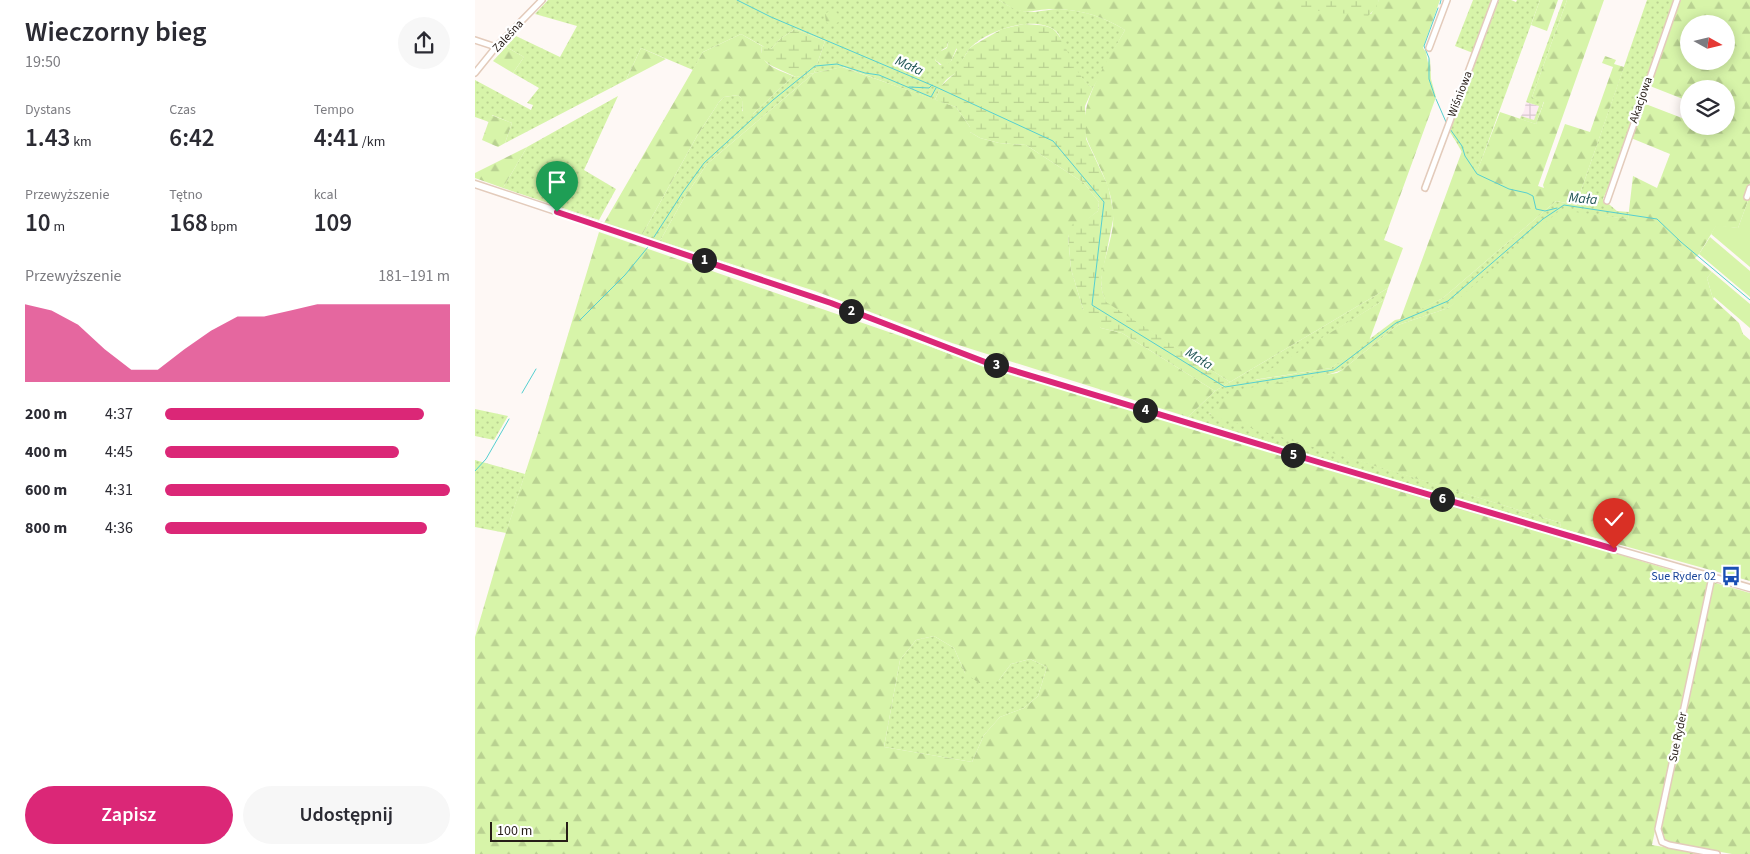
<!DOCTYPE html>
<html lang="pl">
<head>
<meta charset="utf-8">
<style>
  body { margin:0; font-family:"Source Sans 3",sans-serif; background:#f7f7f7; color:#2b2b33; height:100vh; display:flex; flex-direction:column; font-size:19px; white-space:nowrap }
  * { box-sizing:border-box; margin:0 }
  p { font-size:16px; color:#7c7c81 }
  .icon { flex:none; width:28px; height:28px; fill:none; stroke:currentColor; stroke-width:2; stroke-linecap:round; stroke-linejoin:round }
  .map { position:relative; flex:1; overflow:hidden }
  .sheet { display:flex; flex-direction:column; background:#fff; width:475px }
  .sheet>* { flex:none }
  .needle { width:32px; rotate:98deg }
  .controls { position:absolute; left:1205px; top:15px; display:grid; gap:10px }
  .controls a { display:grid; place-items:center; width:55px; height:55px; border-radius:50%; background:#fff; box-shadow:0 2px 12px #0003; font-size:25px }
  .scale { position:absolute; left:15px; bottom:12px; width:78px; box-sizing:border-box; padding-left:5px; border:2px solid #271e18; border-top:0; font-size:14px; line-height:18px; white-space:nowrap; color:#271e18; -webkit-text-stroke:4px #fff; paint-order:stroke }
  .pin { position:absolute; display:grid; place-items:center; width:42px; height:42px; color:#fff; margin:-51px -21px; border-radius:50% 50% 50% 0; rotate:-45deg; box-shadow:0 0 5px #0007 }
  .pin .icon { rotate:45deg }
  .km { position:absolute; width:25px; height:25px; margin:-12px; border-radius:50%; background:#222; color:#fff; font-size:14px; line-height:25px; text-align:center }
  .round { display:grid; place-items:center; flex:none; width:52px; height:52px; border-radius:26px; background:#f7f7f7 }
  .overview { display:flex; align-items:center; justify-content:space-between; height:85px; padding:0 25px }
  h1 { font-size:28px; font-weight:600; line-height:38px }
  .stats { display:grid; grid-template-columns:repeat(3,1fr); gap:8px; height:85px; padding:5px 25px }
  .stats div { display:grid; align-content:center }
  .stats b { font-size:25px; font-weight:600 }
  .stats small { font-size:14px; font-weight:400 }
  .stats p { font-size:14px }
  .chart { height:140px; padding:10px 25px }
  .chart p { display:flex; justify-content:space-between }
  .chart svg { width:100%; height:90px; margin-top:5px; fill:#db2777; opacity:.7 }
  .primary-button { display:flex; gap:10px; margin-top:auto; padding:10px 25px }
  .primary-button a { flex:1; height:58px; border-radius:30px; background:#db2777; color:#fff; font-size:20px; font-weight:600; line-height:58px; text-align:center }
  .primary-button a+a { background:#f7f7f7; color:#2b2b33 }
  ul { padding:0 25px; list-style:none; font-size:16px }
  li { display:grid; grid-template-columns:80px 60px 1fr; align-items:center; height:38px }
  li i { height:12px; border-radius:6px; background:#db2777 }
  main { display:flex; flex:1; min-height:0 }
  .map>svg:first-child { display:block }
  .industrial { fill:url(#industrial-grid) }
  .grass { fill:url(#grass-dots); fill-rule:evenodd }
  .forest { fill:url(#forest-firs); fill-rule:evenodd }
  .wetland { fill:url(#wetland-marsh) }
  .garden { fill:#d7f4a9 }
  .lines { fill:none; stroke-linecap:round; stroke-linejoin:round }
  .stream { stroke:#55cfd0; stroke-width:1 }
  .minor-casing { stroke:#e3cbbb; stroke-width:8 }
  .tertiary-casing { stroke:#e3cbbb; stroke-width:9 }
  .minor { stroke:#fff; stroke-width:5 }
  .tertiary { stroke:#fff; stroke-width:6 }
  .route-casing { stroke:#fff; stroke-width:10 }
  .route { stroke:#db2777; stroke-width:6 }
  .labels { text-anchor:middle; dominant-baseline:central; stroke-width:4.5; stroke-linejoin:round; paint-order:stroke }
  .street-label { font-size:12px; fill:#271e18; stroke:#fff }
  .transit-label { font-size:12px; fill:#164399; stroke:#fff; text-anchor:end }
  .water-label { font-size:14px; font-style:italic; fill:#235757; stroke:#fff }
</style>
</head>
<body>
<main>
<section class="sheet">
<div class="overview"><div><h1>Wieczorny bieg</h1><p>19:50</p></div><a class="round"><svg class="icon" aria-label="share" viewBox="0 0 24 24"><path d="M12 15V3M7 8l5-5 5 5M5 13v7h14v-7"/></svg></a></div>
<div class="stats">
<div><p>Dystans</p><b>1.43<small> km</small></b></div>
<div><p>Czas</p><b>6:42</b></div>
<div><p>Tempo</p><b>4:41<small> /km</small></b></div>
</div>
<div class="stats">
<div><p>Przewyższenie</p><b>10<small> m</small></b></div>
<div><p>Tętno</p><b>168<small> bpm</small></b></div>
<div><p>kcal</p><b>109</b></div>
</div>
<div class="chart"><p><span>Przewyższenie</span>181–191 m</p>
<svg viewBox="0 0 160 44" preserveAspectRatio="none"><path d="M0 44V6L10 9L20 16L30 28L40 38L50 38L60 28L70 19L80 12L90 12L100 9L110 6L120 6L130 6L140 6L150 6L160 6V44z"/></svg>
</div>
<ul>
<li><b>200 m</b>4:37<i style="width:91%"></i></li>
<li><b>400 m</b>4:45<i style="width:82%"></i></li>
<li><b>600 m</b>4:31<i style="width:100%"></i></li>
<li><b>800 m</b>4:36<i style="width:92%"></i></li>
</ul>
<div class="primary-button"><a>Zapisz</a><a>Udostępnij</a></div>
</section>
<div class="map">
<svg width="1275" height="854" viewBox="0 0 1275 854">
  <defs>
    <pattern id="industrial-grid" width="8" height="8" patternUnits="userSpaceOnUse" patternTransform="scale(1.25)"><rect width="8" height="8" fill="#fceaf3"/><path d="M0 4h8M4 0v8" fill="none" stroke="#d8c8d0"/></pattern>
    <pattern id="grass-dots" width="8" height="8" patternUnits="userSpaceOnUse" patternTransform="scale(1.25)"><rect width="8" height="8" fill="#d7f4a9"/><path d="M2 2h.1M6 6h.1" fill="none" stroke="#b9d191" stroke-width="1.8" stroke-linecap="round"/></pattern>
    <pattern id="forest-firs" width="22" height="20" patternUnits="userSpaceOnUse" patternTransform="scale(1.25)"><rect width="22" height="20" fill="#d7f4a9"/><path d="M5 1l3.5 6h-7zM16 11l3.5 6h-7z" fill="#b9d191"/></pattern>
    <pattern id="wetland-marsh" width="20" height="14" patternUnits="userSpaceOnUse" patternTransform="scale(1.25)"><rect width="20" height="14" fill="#d7f4a9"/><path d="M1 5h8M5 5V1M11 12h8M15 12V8" fill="none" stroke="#b9d191"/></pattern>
  </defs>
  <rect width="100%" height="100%" fill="#fef8f5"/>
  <path class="industrial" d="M1051 102 1064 106 1059 121 1046 116 1049 111Z"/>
  <g class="grass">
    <path d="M73 0H524C534 7 547 13 560 12 568 11 576 9 584 9 607 10 630 17 650 30L618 88C603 79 595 60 588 45 586 40 585 35 581 31 560 14 513 30 496 47 489 54 487 65 480 73 477 76 474 77 471 80 466 85 463 93 460 100L368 67 339 73 232 164 209 198 185 241 167 235 222 136 244 102 249 97 263 95C269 99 268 104 267 111L278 114 318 76 321 77 339 73 350 41 320 29 305 39 296 49H293L266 34 228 52 218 70 166 48 151 80 30 143 37 123 17 115 14 122 0 117V80L56 110 58 105 52 103 64 88 38 73 49 57 31 47 41 36 85 57 102 26 60 14ZM473 42 482 49 476 61 465 65 460 60 467 50 472 47Z"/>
    <path d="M998 0H1017L998 53 980 46Z"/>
    <path d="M1024 0H1036L1041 2 1042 0H1065L1001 175C991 161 984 145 974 131Z"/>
    <path d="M1088 0H1092L1057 97 1069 101 1061 124 1045 119 1046 116 1059 120 1064 106 1051 102Z"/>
    <path d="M1172 0H1199L1134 185 1128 199 1142 211 1154 212 1153 219 1100 213 973 308 923 325 867 370 734 414 1086 523 1085 528 832 454 713 417 740 391 913 288 909 300 780 380 856 368 920 320 925 319 968 298 1081 201 1101 205Z"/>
    <path d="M143 96 109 170 141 189 124 220 28 188 52 147Z"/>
    <path d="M0 409 33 416 19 440 0 436Z"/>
    <path d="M0 460 50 474 31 533 0 527Z"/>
    <path d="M459 636 479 648 490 673 524 680 536 664 555 659 572 667 563 696 549 708 525 717 509 735 497 762 409 747 425 660 441 640Z"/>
  </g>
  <g class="forest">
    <path d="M524 0H811L896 14 904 0H965L948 48 951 52 953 63 955 58 956 79 961 97 909 240 928 248 913 288 755 382 631 303 627 291 626 280C628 258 640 235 638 213 637 187 623 165 613 142 598 108 634 59 650 30 630 17 607 10 583 9 553 8 553 20 524 0Z"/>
    <path d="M1065 0H1083L1072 31 1056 25Z"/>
    <path d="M1092 0H1129L1063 186 1069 188 1068 185 1090 124 1115 132 1138 67 1127 63 1130 56 1141 60 1139 64 1149 67 1101 205 1081 201 968 298 925 320 987 151 1001 174 1025 112 1061 124 1069 102 1057 97Z"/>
    <path d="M1205 0H1275V183L1270 198H1274L1263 228 1241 226 1224 254 1220 258 1237 272 1232 278 1238 299 1264 323 1268 334 1275 340V581L1085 528 1086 523 734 415 756 391 862 373 867 370 923 325 973 308 1085 210 1153 219 1158 176 1182 188 1195 154 1156 138 1168 103 1207 118 1213 101 1175 86ZM1214 24H1251V61H1214ZM1214 89H1251V126H1214Z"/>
    <path d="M353 12H361L365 16 366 21 357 25H354L351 22 350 14Z"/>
    <path d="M266 34 287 46C284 66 303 69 318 76L278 114 269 115C265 108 271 101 263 95L249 97 244 102 222 136 167 235 129 223 228 52Z"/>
    <path d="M474 39H480L483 45 476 61 470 67 460 60 464 52 472 48Z"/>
    <path d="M31 47 49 57 38 73 18 61Z"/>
    <path d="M166 48 191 59 151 80Z"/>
    <path d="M367 67 481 107 495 127V132L505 138 524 143 551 145 609 183 624 202 623 211 593 235 596 269 608 309 626 328 647 333 740 391 713 417 477 343 340 291 185 241 209 198 232 164 339 73Z"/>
    <path d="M16 115 37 123 30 143 23 147 7 140Z"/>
    <path d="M52 147 28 188 0 178V173Z"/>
    <path d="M124 232 437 340 475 354 1233 581 1177 845 1230 854H0V637L26 548 66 424ZM459 636 479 648 490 673 504 683 524 680 536 664 555 659 572 667 563 696 549 708 525 717 509 735 497 762 409 747 425 660 441 640Z"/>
    <path d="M909 300 894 341 856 368 778 380Z"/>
    <path d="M1237 582 1275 593V854H1257L1191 842 1188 839 1185 829Z"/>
  </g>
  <g class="wetland">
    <path d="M811 0H904L901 8 893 16 825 9Z"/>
    <path d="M549 24C557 25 568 24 576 28 590 34 597 75 618 88L610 106 611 139 633 186 639 215 626 280 627 291 631 302 755 382 740 391 647 333 626 328 613 320 608 309 596 269 593 234 598 223 608 222 623 211 624 202 609 183 551 145 524 143 505 138 495 132V127L481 107 460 100 466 86 479 74 494 49 499 45 527 29Z"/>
    <path d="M320 29 350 41 339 73 321 77 295 65 287 58V46L296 49 305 39Z"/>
  </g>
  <g class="garden">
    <path d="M1274 198 1275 199V267L1236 234 1241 225 1263 228Z"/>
    <path d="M1235 237 1275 271V297L1224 254Z"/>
    <path d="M1237 272 1275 304V328L1239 297 1238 299 1232 278Z"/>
  </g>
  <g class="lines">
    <g class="stream">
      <path d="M262 0 296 17 461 87 578 141 629 202 617 305 750 387 859 370 921 323 973 301 1068 219 1089 205 1182 219 1206 242 1275 300"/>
      <path d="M965 4 966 0"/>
      <path d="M434 87 454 88 457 85"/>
      <path d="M960 97 954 79V58L949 46 963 8"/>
      <path d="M961 99 971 122"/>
      <path d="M975 129 987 146 990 156 1002 174 1034 189 1052 193 1058 196 1061 209 1070 211 1082 208"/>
      <path d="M179 237 208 192 229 163 298 100 340 66 362 64 390 73 404 75 456 97 461 88"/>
      <path d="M105 320 150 275 173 247"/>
      <path d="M47 393 61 369"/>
      <path d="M0 471 11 459 34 419"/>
    </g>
    <defs>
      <g id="minor">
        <path d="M0 40 21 47"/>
        <path d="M954 48 972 0"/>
        <path d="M0 73 21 47 67 0"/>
        <path d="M950 188 1020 0"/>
        <path d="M1272 197 1275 188"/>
        <path d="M1132 201 1202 0"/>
        <path d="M1237 577 1183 829 1187 842 1194 845 1242 854"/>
      </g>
      <path id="tertiary" d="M0 184 356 303 510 362 952 495 1275 588"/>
    </defs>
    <use href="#minor" class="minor-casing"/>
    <use href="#tertiary" class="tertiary-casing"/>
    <use href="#minor" class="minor"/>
    <use href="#tertiary" class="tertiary"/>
  </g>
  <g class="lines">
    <defs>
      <path id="route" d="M82 212 356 303 510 362 843 462 1139 549"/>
    </defs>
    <use href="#route" class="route-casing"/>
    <use href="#route" class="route"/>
  </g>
  <defs>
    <symbol id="bus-bare" viewBox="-9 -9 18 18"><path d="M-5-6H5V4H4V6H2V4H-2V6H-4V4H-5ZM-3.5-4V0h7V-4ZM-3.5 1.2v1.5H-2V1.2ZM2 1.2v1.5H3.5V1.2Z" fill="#1a4fb4" stroke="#fff" stroke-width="2.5" paint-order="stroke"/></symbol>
  </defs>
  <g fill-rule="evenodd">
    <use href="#bus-bare" x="1242" y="562" width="28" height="28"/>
  </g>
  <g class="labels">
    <g class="street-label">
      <text transform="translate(33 36) rotate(-47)">Zaleśna</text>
      <text transform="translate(985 94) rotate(-69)">Wiśniowa</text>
      <text transform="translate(1166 100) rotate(-71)">Akacjowa</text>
      <text transform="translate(1203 737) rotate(-78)">Sue Ryder</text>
    </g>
    <g class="transit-label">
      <text x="1241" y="576">Sue Ryder 02</text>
    </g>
    <g class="water-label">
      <text transform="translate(434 66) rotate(24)">Mała</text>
      <text transform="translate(1108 199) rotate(5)">Mała</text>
      <text transform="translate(724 359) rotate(32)">Mała</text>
    </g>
  </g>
</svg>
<div class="controls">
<a><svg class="needle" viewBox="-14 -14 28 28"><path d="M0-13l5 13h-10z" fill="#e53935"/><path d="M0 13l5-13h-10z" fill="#7c7c81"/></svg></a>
<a><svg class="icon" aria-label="layers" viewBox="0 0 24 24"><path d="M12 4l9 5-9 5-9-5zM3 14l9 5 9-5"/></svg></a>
</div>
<div class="scale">100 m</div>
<div class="pin" style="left:82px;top:212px;background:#1e9e55"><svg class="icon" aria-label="arrive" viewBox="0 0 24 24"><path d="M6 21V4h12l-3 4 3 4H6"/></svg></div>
<div class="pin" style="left:1139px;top:549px;background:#d93025"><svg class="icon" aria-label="check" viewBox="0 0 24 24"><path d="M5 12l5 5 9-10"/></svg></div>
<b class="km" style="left:229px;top:260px">1</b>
<b class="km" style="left:376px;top:311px">2</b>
<b class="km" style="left:521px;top:365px">3</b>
<b class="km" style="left:670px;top:410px">4</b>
<b class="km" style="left:818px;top:455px">5</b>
<b class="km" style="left:967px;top:499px">6</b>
</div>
</main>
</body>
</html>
